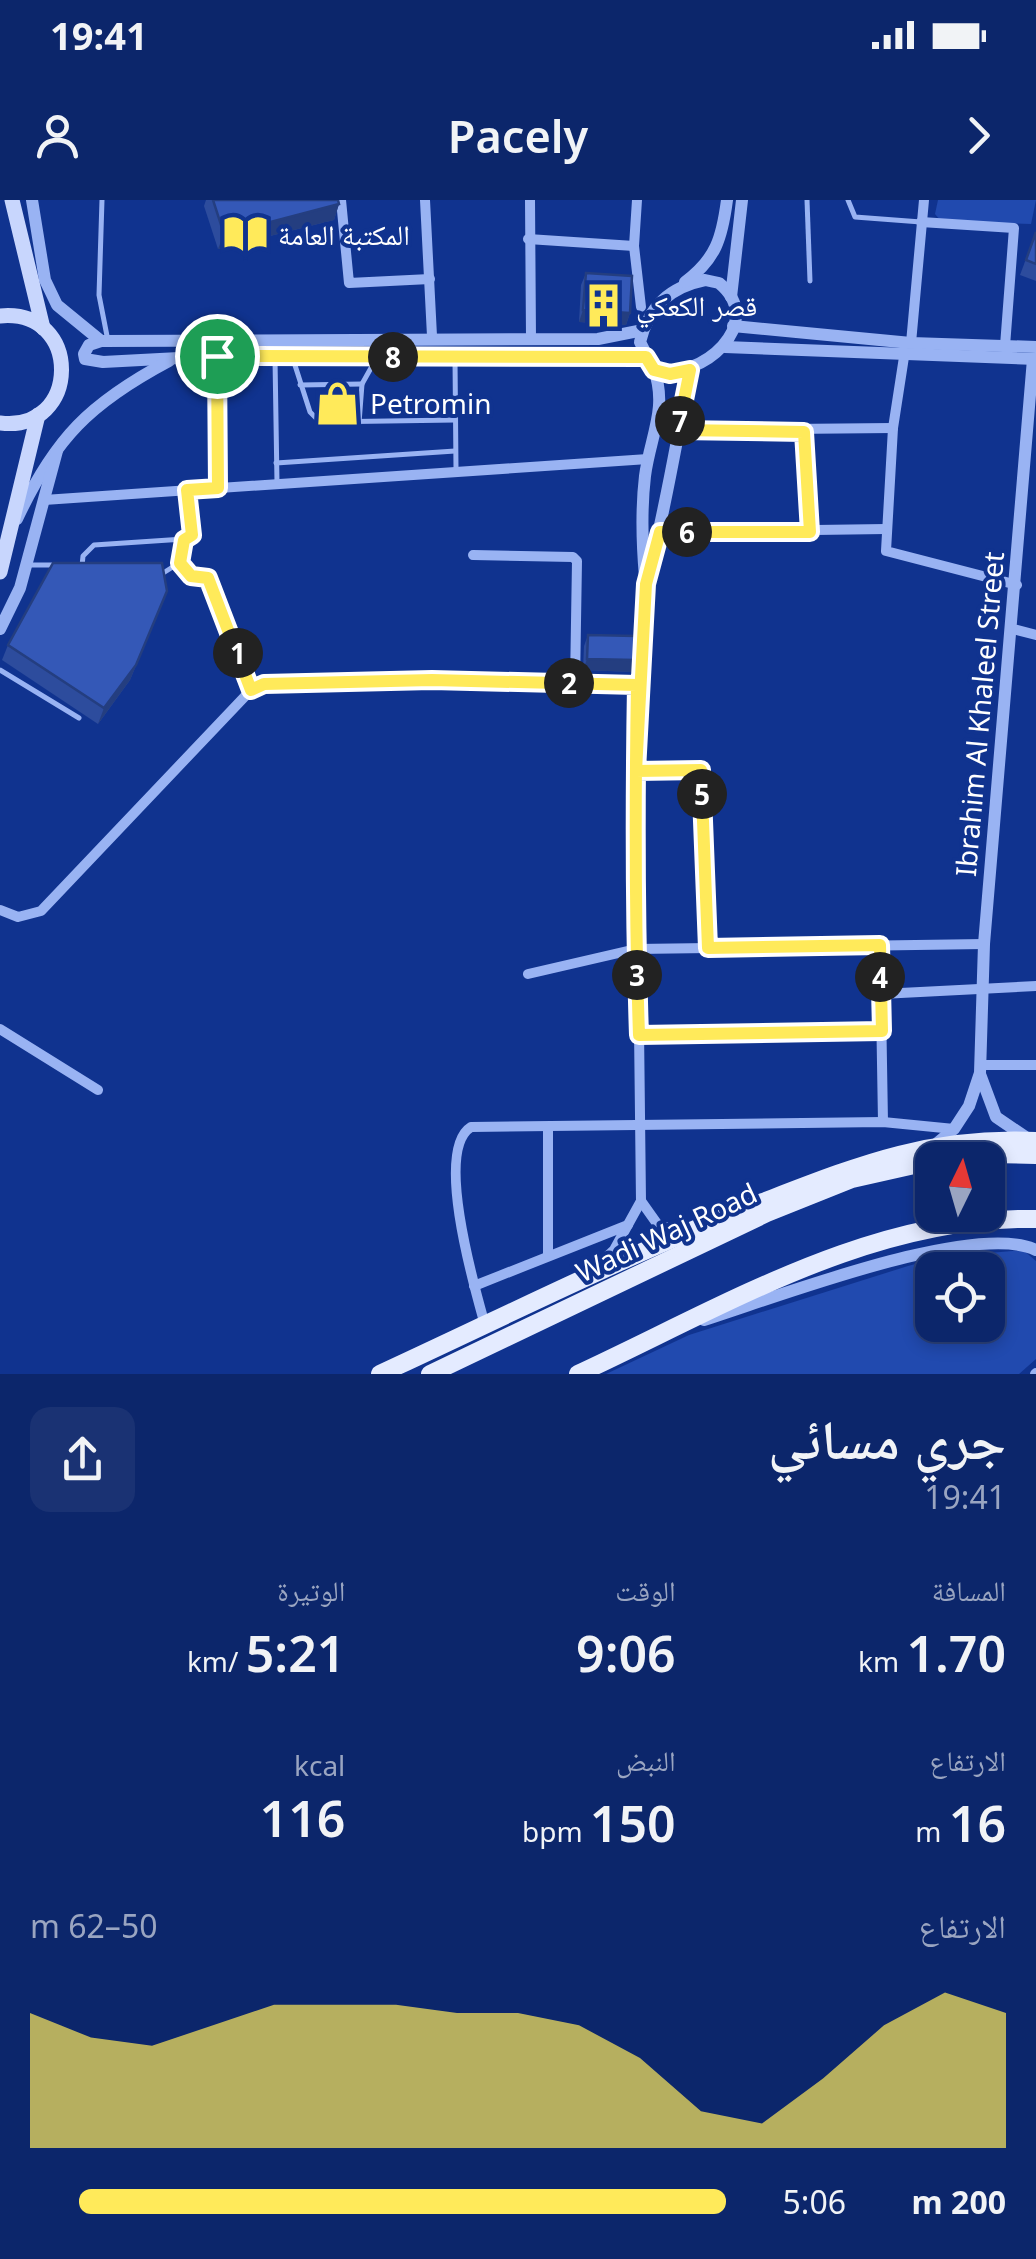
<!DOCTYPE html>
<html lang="ar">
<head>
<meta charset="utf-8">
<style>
  body { margin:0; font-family:"Noto Sans","Noto Naskh Arabic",sans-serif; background:#1a3273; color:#f1f3f6; direction:rtl; height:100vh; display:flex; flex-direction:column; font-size:38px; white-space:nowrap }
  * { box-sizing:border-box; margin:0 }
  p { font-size:32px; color:#9aa5c1 }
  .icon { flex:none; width:55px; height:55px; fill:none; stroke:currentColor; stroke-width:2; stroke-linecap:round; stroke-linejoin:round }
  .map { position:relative; height:1174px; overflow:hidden; direction:ltr }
  .panel { display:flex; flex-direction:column; background:#0c266b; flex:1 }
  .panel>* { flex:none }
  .needle { width:65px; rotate:5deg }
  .fabs { position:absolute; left:915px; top:942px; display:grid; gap:20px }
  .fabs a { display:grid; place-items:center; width:90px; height:90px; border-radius:20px; background:#0c266b; box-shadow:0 5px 15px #0003,0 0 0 2px #2c437e; font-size:50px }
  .pin { position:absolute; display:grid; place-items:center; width:85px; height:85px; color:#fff; margin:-42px; border:5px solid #fff; border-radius:50%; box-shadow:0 2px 10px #0007 }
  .km { position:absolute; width:50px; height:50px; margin:-25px; border-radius:50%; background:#222; color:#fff; font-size:28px; line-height:50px; text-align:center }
  .round { display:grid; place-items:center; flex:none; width:105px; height:105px; border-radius:20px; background:#1a3273 }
  .headline { display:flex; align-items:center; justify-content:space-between; height:170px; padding:0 30px }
  h1 { font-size:55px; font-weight:600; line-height:75px }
  .figures { display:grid; grid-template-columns:repeat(3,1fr); gap:15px; height:170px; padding:10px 30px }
  .figures div { display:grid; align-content:center }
  .figures b { font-size:50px; font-weight:600 }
  .figures small { font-size:28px; font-weight:400 }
  .figures p { font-size:28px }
  .chart { height:280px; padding:20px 30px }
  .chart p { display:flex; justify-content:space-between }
  .chart svg { width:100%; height:180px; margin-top:10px; fill:#ffea5a; opacity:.7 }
  ul { padding:0 30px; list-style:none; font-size:32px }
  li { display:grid; grid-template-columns:160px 120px 1fr; align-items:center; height:75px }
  li i { height:25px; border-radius:12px; background:#ffea5a }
  .status { display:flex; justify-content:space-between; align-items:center; height:70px; padding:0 50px; background:#0c266b; direction:ltr }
  .status svg { height:28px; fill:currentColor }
  header { display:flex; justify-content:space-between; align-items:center; height:130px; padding:0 30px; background:#0c266b; font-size:45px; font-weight:600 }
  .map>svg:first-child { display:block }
  .green { fill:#214aaf; fill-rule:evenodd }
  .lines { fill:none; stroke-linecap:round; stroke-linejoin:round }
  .service { stroke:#99b3f3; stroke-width:5 }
  .minor { stroke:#99b3f3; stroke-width:10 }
  .tertiary { stroke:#99b3f3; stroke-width:12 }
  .secondary { stroke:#c8d6fd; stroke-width:15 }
  .primary { stroke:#e4ebff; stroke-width:18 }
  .wall { fill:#2d4c9d }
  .shaded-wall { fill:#243e80 }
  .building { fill:#3458b7; stroke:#243e80; stroke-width:2.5 }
  .route-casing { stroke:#fff; stroke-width:20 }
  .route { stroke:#ffea5a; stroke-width:12 }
  .labels { text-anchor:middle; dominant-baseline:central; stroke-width:8; stroke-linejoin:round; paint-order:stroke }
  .poi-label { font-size:28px; fill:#fff; stroke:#10338f; text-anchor:start }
  .street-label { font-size:28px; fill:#fff; stroke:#10338f }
</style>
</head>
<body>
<div class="status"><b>19:41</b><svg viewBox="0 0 49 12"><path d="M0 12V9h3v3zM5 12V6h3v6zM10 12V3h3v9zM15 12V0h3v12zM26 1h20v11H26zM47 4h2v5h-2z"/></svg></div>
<header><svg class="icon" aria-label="forward" viewBox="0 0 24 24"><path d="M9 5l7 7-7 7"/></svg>Pacely<svg class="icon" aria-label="person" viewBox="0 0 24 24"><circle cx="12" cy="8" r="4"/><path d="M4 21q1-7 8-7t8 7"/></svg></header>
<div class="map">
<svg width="1036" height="1174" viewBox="0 0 1036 1174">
  <rect width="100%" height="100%" fill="#10338f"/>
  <g class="green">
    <path d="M938 0H1036L1031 24 941 21 935 14Z"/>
    <path d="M1023 1050 1036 1061V1159L1019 1174H606L689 1135 908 1066 942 1057ZM932 1070H988V1125H932Z"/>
  </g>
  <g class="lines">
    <g class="service">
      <path d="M102 0 99 95 108 141"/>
      <path d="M807 0 810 81"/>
      <path d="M848 0 855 17 921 22"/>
      <path d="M217 159 218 288"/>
      <path d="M275 159 277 283"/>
      <path d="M293 159 310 212 320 222 455 220"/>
      <path d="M455 160 456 269"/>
      <path d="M300 185 362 184"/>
      <path d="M359 223 362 184 376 159"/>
      <path d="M276 263 455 251"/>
      <path d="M187 292 192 335 184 339 179 363 184 372 208 378 251 490"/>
      <path d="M30 365H54"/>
      <path d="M82 366 83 356 94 345 184 339"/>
      <path d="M160 375 179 363"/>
      <path d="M0 470 79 518"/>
    </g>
    <g class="minor">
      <path d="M341 0 349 83 430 79"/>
      <path d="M425 0 432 136"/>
      <path d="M530 0 531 138"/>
      <path d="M637 0 634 46 641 107"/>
      <path d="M921 22 1014 28 1005 146"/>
      <path d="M528 39 634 46"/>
      <path d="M911 143 924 0"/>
      <path d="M904 157 893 228 886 351 1017 385"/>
      <path d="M678 230 893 228"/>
      <path d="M804 232 810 331"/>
      <path d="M44 300 648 259"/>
      <path d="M660 332 886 329"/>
      <path d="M473 355 573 357 577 361 575 483"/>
      <path d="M646 384 636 571 641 1001 658 1025 683 1031"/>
      <path d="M1013 429 1036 435"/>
      <path d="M636 571 701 570 708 748"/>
      <path d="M0 710 18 717 41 711 251 490 264 484 432 481 637 485"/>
      <path d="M880 745 883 922"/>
      <path d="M528 774 636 749 984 744"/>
      <path d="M881 794 1036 786"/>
      <path d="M0 829 98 890"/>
      <path d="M639 835 882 831"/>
      <path d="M980 865H1036"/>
      <path d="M548 927V1056"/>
      <path d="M597 1066 614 1050 641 1001"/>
      <path d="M474 1086 628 1025"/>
      <path d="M485 1125C475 1089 434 950 471 927L883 922 954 929"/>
      <path d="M1035 1174 1036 1173"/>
    </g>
    <g class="tertiary">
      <path d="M32 0 45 80 57 105 101 141"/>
      <path d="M705 80 719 83C768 123 701 182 654 170L640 142C649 106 670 87 705 80Z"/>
      <path d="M685 82C716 59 722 38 727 0"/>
      <path d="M731 97 742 0"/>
      <path d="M733 126 911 143 1036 147"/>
      <path d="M643 130 598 139 101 141 89 145 84 154 85 159 103 162 217 156 646 157"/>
      <path d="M725 147 1036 159"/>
      <path d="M17 319C55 238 90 203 169 161"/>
      <path d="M645 377C642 343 641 310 645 276 650 237 668 208 654 170"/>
      <path d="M646 384C665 314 676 241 691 169"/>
      <path d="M0 429 20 388 57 251"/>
      <path d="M980 874 996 917 1030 940"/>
      <path d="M936 944 954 929 969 906 980 873 984 744 1033 159"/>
      <path d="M704 1120C772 1099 975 1020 1036 1050"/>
    </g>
    <g class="secondary">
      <path d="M12 0 43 128"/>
      <path d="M0 116C83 108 81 233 0 223"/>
      <path d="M0 372 38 215"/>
    </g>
    <g class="primary">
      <path d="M944 960 990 954 1036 955"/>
      <path d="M380 1174C508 1115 632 1052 763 1002 859 965 930 936 1036 941"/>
      <path d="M430 1174 767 1013 852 979 932 961"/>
      <path d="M578 1174C723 1107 872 1015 1036 1019"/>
    </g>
  </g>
  <g class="wall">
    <path d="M206 0H338L339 4 334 20 218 49 204 6Z"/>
    <path d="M1036 32V81L1020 75Z"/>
    <path d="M586 73 630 113 626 125 579 122 581 85Z"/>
    <path d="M167 391 130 480 98 524 2 460 8 445Z"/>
    <path d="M588 435 636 460 632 472 583 470 584 446Z"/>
  </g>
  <g class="shaded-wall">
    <path d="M339 4 334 20 218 49 224 34Z"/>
    <path d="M583 110 630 113 626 125 579 122Z"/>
    <path d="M167 391 130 480 98 524 104 508Z"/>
    <path d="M587 459 636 460 632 472 583 470Z"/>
  </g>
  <g class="building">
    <path d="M213 0H338L339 4 224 34Z"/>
    <path d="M1036 32V64L1026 60Z"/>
    <path d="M586 73 632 76 630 113 583 110Z"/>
    <path d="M53 363H162L167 391 136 465 104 508 8 445Z"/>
    <path d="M588 435 636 436V460L587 459Z"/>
  </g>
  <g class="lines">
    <defs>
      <path id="route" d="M217 156 218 288 187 290 192 335 184 340 180 363 191 376 208 378 251 490 264 484 432 480 637 485C635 602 635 719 639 835L882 831 880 745 708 748 701 570 636 571 646 384 660 332H810L804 232 678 230 690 170 670 174 654 170 646 157 217 156"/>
    </defs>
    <use href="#route" class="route-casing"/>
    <use href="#route" class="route"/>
  </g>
  <defs>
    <symbol id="library-bare" viewBox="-9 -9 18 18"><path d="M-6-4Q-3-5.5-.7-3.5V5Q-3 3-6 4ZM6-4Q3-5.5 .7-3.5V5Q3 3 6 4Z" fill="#ffea5a" stroke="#10338f" stroke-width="2.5" paint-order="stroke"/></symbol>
    <symbol id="building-bare" viewBox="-9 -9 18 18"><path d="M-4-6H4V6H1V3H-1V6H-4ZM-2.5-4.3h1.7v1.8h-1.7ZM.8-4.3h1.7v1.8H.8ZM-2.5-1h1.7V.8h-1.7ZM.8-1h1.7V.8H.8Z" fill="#ffea5a" stroke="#10338f" stroke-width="2.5" paint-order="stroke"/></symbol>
    <symbol id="shop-bare" viewBox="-9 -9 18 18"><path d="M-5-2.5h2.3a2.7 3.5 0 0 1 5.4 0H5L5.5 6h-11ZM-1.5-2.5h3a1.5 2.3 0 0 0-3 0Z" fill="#ffea5a" stroke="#10338f" stroke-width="2.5" paint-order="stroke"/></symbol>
  </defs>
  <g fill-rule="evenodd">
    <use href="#library-bare" x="214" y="2" width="63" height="63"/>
    <use href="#building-bare" x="572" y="74" width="63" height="63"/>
    <use href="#shop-bare" x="306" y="172" width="63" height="63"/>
  </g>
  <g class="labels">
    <g class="poi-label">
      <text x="278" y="34">المكتبة العامة</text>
      <text x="636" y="105">قصر الكعكي</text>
      <text x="370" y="203">Petromin</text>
    </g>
    <g class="street-label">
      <text transform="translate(979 514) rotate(-85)">Ibrahim Al Khaleel Street</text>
      <text transform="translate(666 1032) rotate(-25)">Wadi Waj Road</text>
    </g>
  </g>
</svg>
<div class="fabs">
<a><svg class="needle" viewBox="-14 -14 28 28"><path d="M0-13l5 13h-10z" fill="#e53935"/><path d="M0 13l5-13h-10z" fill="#9aa5c1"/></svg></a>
<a><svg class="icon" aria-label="locate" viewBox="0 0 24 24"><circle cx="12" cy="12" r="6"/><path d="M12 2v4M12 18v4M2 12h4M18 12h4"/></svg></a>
</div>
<div class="pin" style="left:217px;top:156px;background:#1e9e55"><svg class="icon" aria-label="arrive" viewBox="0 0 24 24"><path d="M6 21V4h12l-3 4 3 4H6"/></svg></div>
<b class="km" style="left:238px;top:453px">1</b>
<b class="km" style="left:569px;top:483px">2</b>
<b class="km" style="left:637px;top:775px">3</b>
<b class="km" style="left:880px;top:777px">4</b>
<b class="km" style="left:702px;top:594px">5</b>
<b class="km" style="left:687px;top:332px">6</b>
<b class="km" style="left:680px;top:221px">7</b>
<b class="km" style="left:393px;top:157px">8</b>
</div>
<section class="panel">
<div class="headline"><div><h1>جري مسائي</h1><p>19:41</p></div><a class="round"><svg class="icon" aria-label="share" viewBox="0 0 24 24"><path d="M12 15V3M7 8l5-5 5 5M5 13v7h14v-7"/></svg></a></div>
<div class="figures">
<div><p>المسافة</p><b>1.70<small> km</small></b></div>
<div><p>الوقت</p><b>9:06</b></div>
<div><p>الوتيرة</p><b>5:21<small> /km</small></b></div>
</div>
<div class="figures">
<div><p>الارتفاع</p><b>16<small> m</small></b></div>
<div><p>النبض</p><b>150<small> bpm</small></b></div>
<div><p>kcal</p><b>116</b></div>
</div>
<div class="chart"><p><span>الارتفاع</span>50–62 m</p>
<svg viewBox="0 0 160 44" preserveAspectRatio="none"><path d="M0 44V11L10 17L20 19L30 14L40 9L50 9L60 9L70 11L80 11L90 14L100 22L110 35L120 38L130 27L140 14L150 6L160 11V44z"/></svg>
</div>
<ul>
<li><b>200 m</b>5:06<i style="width:93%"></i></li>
</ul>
</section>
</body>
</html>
